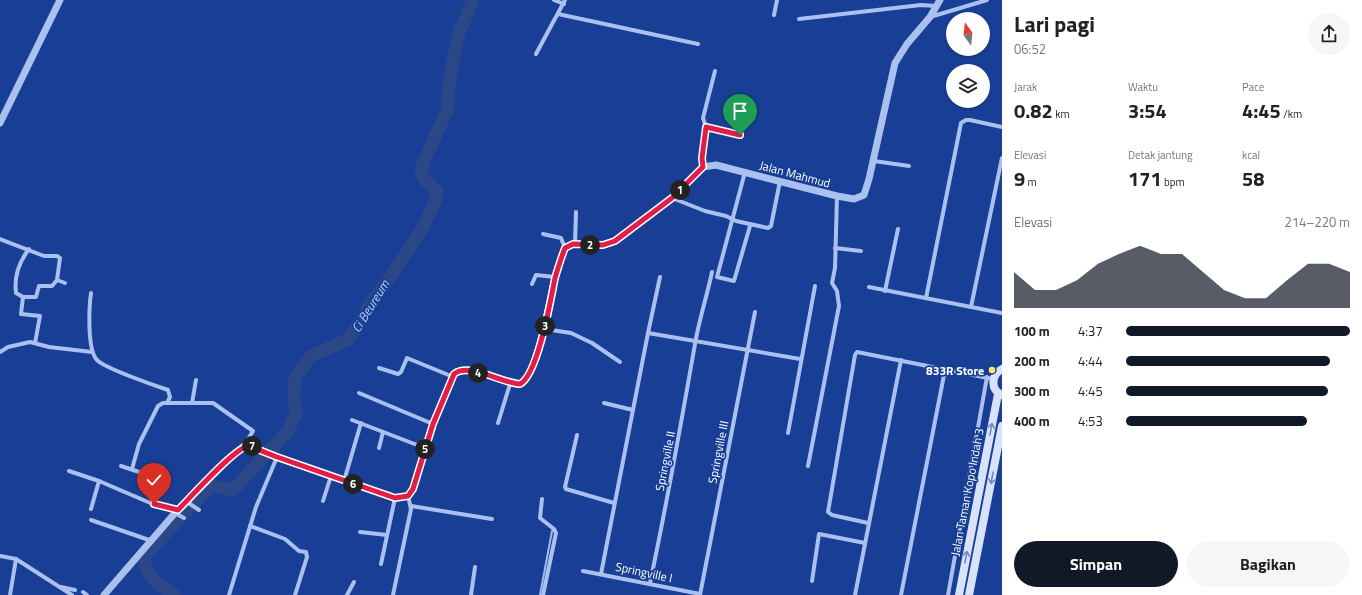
<!DOCTYPE html>
<html lang="id">
<head>
<meta charset="utf-8">
<style>
  body { margin:0; font-family:"Titillium Web",sans-serif; background:#f6f6f6; color:#222; height:100vh; display:flex; flex-direction:column; font-size:15px; white-space:nowrap }
  * { box-sizing:border-box; margin:0 }
  p { font-size:13px; color:#767676 }
  .icon { flex:none; width:22px; height:22px; fill:none; stroke:currentColor; stroke-width:2; stroke-linecap:round; stroke-linejoin:round }
  .map { position:relative; flex:1; overflow:hidden }
  .side { display:flex; flex-direction:column; background:#fff; width:360px }
  .side>* { flex:none }
  .needle { width:26px; rotate:345deg }
  .buttons { position:absolute; left:946px; top:12px; display:grid; gap:8px }
  .buttons a { display:grid; place-items:center; width:44px; height:44px; border-radius:50%; background:#fff; box-shadow:0 1px 3px #0004; font-size:20px }
  .pin { position:absolute; display:grid; place-items:center; width:34px; height:34px; color:#fff; margin:-41px -17px; border-radius:50% 50% 50% 0; rotate:-45deg; box-shadow:0 0 4px #0007 }
  .pin .icon { rotate:45deg }
  .km { position:absolute; width:20px; height:20px; margin:-10px; border-radius:50%; background:#222; color:#fff; font-size:11px; line-height:20px; text-align:center }
  .round { display:grid; place-items:center; flex:none; width:42px; height:42px; border-radius:21px; background:#f6f6f6 }
  .overview { display:flex; align-items:center; justify-content:space-between; height:68px; padding:0 12px }
  h1 { font-size:22px; font-weight:700; line-height:30px }
  .figures { display:grid; grid-template-columns:repeat(3,1fr); gap:6px; height:68px; padding:4px 12px }
  .figures div { display:grid; align-content:center }
  .figures b { font-size:20px; font-weight:700 }
  .figures small { font-size:11px; font-weight:400 }
  .figures p { font-size:11px }
  .chart { height:112px; padding:8px 12px }
  .chart p { display:flex; justify-content:space-between }
  .chart svg { width:100%; height:72px; margin-top:4px; fill:#111827; opacity:.7 }
  .action { display:flex; gap:8px; margin-top:auto; padding:8px 12px }
  .action a { flex:1; height:46px; border-radius:24px; background:#111827; color:#fff; font-size:16px; font-weight:700; line-height:46px; text-align:center }
  .action a+a { background:#f6f6f6; color:#222 }
  ul { padding:0 12px; list-style:none; font-size:13px }
  li { display:grid; grid-template-columns:64px 48px 1fr; align-items:center; height:30px }
  li i { height:10px; border-radius:5px; background:#111827 }
  main { display:flex; flex:1; min-height:0 }
  .map>svg:first-child { display:block }
  .lines { fill:none; stroke-linecap:round; stroke-linejoin:round }
  .stream { stroke:#9dbaf3; stroke-width:2 }
  .river { stroke:#2b4787; stroke-width:13 }
  .minor { stroke:#aac1f0; stroke-width:4 }
  .tertiary { stroke:#aac1f0; stroke-width:7 }
  .secondary { stroke:#d8e3fb; stroke-width:8 }
  .oneway { stroke:#6e89c3 }
  .route-casing { stroke:#fff; stroke-width:8 }
  .route { stroke:#e11d48; stroke-width:5 }
  .poi-dot { fill:#ffe669; stroke:#183f95; stroke-width:1.5 }
  .labels { text-anchor:middle; dominant-baseline:central; stroke-width:3.5; stroke-linejoin:round; paint-order:stroke }
  .street-label { font-size:12px; fill:#fff; stroke:#183f95 }
  .poi-label { font-size:12px; font-weight:bold; fill:#fff; stroke:#183f95; text-anchor:end }
  .water-label { font-size:13px; font-style:italic; fill:#b6ccf7; stroke:#183f95 }
</style>
</head>
<body>
<main>
<div class="map">
<svg width="1002" height="595" viewBox="0 0 1002 595">
  <rect width="100%" height="100%" fill="#183f95"/>
  <g class="lines">
    <path class="stream" d="M540 595 552 531"/>
    <path class="river" d="M174 595C160 585 144 576 144 557L209 487 213 486 233 490 288 431 296 413 294 399 295 378 311 356 349 339 374 298 387 282 422 229 437 197V191L426 181 421 172 423 163 447 111 451 69 459 33 473 0"/>
    <g class="minor">
      <path d="M554 0 564 4"/>
      <path d="M558 14 698 44"/>
      <path d="M774 15 777 0"/>
      <path d="M930 17 987 0"/>
      <path d="M799 19 921 5 937 6"/>
      <path d="M536 54 565 0"/>
      <path d="M706 127 740 135 746 110"/>
      <path d="M874 161 909 166"/>
      <path d="M703 167 702 158 706 127 703 118 715 71"/>
      <path d="M745 172 717 277 734 281 750 226"/>
      <path d="M672 198 705 211 726 216 736 221 768 228 771 226 780 181"/>
      <path d="M543 234 561 238 565 248"/>
      <path d="M0 239 44 256H57L60 258 57 280 52 286H39L36 297H23L21 314 40 316 35 343"/>
      <path d="M575 244 576 212"/>
      <path d="M835 248 861 251"/>
      <path d="M57 280 65 283"/>
      <path d="M532 284 536 275 555 277"/>
      <path d="M869 287 1002 313"/>
      <path d="M885 291 898 229"/>
      <path d="M91 293C89 307 87 350 97 360 104 368 156 386 168 390L170 397 167 403"/>
      <path d="M23 297 16 293C14 277 19 262 29 249"/>
      <path d="M926 298 961 123 966 120H970L1002 127"/>
      <path d="M971 307 1002 158"/>
      <path d="M545 329 571 333 592 343 620 362"/>
      <path d="M648 333 800 359"/>
      <path d="M0 352 8 347 30 342 49 347 92 352"/>
      <path d="M379 368 398 374 401 372 407 358 451 376"/>
      <path d="M359 393 433 424"/>
      <path d="M192 403 196 380"/>
      <path d="M604 403 633 410"/>
      <path d="M352 420 425 448"/>
      <path d="M498 423 510 384"/>
      <path d="M788 433 815 286"/>
      <path d="M577 435 565 487 566 489 614 503"/>
      <path d="M379 448 383 432"/>
      <path d="M121 466 160 479 165 480 169 478"/>
      <path d="M808 466 839 306 837 291 832 283 835 268 837 196"/>
      <path d="M132 469 139 444 158 406 163 403H213L253 431 244 446"/>
      <path d="M69 471 99 481 148 502 178 510"/>
      <path d="M344 481 361 423"/>
      <path d="M542 499 540 518 554 529 556 533 543 595"/>
      <path d="M323 501 331 476"/>
      <path d="M187 502 199 510"/>
      <path d="M411 506 492 519"/>
      <path d="M91 509 99 481"/>
      <path d="M175 513 184 518"/>
      <path d="M91 520 152 541"/>
      <path d="M868 523 832 515 828 512 855 355 857 352 993 379"/>
      <path d="M250 526 285 539 299 551 306 552 307 557 295 595"/>
      <path d="M360 532 387 535"/>
      <path d="M0 556 16 559 72 595"/>
      <path d="M381 564 395 498"/>
      <path d="M583 571 700 594"/>
      <path d="M601 574 648 333 660 277"/>
      <path d="M812 581 819 534 865 543"/>
      <path d="M650 583C667 503 681 424 695 344 699 320 707 296 712 272"/>
      <path d="M61 587 75 590"/>
      <path d="M83 592 87 595"/>
      <path d="M10 595 16 559"/>
      <path d="M229 595 256 507 277 457"/>
      <path d="M347 595 354 582"/>
      <path d="M393 595 411 509 408 496"/>
      <path d="M471 595 475 567"/>
      <path d="M700 595 755 312"/>
      <path d="M855 595 901 360"/>
      <path d="M901 595 945 370"/>
      <path d="M948 595 987 377"/>
    </g>
    <g class="tertiary">
      <path d="M0 123 60 0"/>
      <path d="M104 595 175 513 232 456 244 446 253 447 277 457 395 498 408 496 413 489 433 424 454 374C470 362 501 383 520 384 538 375 550 298 555 278 558 268 561 258 565 248L573 244 603 245 615 241 672 198 703 167 716 165 837 196 854 199 864 195 869 179 895 63 907 44 930 17 940 0"/>
    </g>
    <g class="secondary">
      <path d="M1002 369C991 375 990 390 1002 395"/>
      <path d="M959 595 998 394"/>
      <path d="M969 595 1002 426"/>
    </g>
  </g>
  <defs><path id="oneway-shaft" d="M-6 0H5M1.5-3L5.5 0L1.5 3" fill="none" stroke-width="1.6" stroke-linecap="round" stroke-linejoin="round"/></defs>
  <g class="oneway">
    <use href="#oneway-shaft" transform="translate(991 429) rotate(-79)"/>
    <use href="#oneway-shaft" transform="translate(992 478) rotate(101)"/>
    <use href="#oneway-shaft" transform="translate(966 557) rotate(-79)"/>
  </g>
  <g class="lines">
    <defs>
      <path id="route" d="M154 504 178 510C190 498 236 446 249 446L277 457 395 498 408 496 413 489 433 424 454 374C469 362 501 383 520 384 538 375 551 298 555 278 558 268 561 258 565 248L573 244 603 245 615 241 672 198 703 167 702 158 706 127 740 135"/>
    </defs>
    <use href="#route" class="route-casing"/>
    <use href="#route" class="route"/>
  </g>
  <circle class="poi-dot" cx="992" cy="370" r="4"/>
  <g class="labels">
    <g class="street-label">
      <text transform="translate(795 174) rotate(15)">Jalan Mahmud</text>
      <text transform="translate(718 452) rotate(-79)">Springville III</text>
      <text transform="translate(665 461) rotate(-79)">Springville II</text>
      <text transform="translate(967 492) rotate(-79)">Jalan Taman Kopo Indah 3</text>
      <text transform="translate(644 572) rotate(12)">Springville I</text>
    </g>
    <g class="poi-label">
      <text x="984" y="370">833R Store</text>
    </g>
    <g class="water-label">
      <text transform="translate(370 306) rotate(-58)">Ci Beureum</text>
    </g>
  </g>
</svg>
<div class="buttons">
<a><svg class="needle" viewBox="-14 -14 28 28"><path d="M0-13l5 13h-10z" fill="#e53935"/><path d="M0 13l5-13h-10z" fill="#767676"/></svg></a>
<a><svg class="icon" aria-label="layers" viewBox="0 0 24 24"><path d="M12 4l9 5-9 5-9-5zM3 14l9 5 9-5"/></svg></a>
</div>
<div class="pin" style="left:740px;top:135px;background:#1e9e55"><svg class="icon" aria-label="arrive" viewBox="0 0 24 24"><path d="M6 21V4h12l-3 4 3 4H6"/></svg></div>
<div class="pin" style="left:154px;top:504px;background:#d93025"><svg class="icon" aria-label="check" viewBox="0 0 24 24"><path d="M5 12l5 5 9-10"/></svg></div>
<b class="km" style="left:680px;top:190px">1</b>
<b class="km" style="left:590px;top:245px">2</b>
<b class="km" style="left:545px;top:326px">3</b>
<b class="km" style="left:478px;top:373px">4</b>
<b class="km" style="left:425px;top:449px">5</b>
<b class="km" style="left:353px;top:484px">6</b>
<b class="km" style="left:252px;top:446px">7</b>
</div>
<section class="side">
<div class="overview"><div><h1>Lari pagi</h1><p>06:52</p></div><a class="round"><svg class="icon" aria-label="share" viewBox="0 0 24 24"><path d="M12 15V3M7 8l5-5 5 5M5 13v7h14v-7"/></svg></a></div>
<div class="figures">
<div><p>Jarak</p><b>0.82<small> km</small></b></div>
<div><p>Waktu</p><b>3:54</b></div>
<div><p>Pace</p><b>4:45<small> /km</small></b></div>
</div>
<div class="figures">
<div><p>Elevasi</p><b>9<small> m</small></b></div>
<div><p>Detak jantung</p><b>171<small> bpm</small></b></div>
<div><p>kcal</p><b>58</b></div>
</div>
<div class="chart"><p><span>Elevasi</span>214–220 m</p>
<svg viewBox="0 0 160 44" preserveAspectRatio="none"><path d="M0 44V22L10 33L20 33L30 27L40 17L50 11L60 6L70 11L80 11L90 22L100 33L110 38L120 38L130 27L140 17L150 17L160 22V44z"/></svg>
</div>
<ul>
<li><b>100 m</b>4:37<i style="width:100%"></i></li>
<li><b>200 m</b>4:44<i style="width:91%"></i></li>
<li><b>300 m</b>4:45<i style="width:90%"></i></li>
<li><b>400 m</b>4:53<i style="width:81%"></i></li>
</ul>
<div class="action"><a>Simpan</a><a>Bagikan</a></div>
</section>
</main>
</body>
</html>
